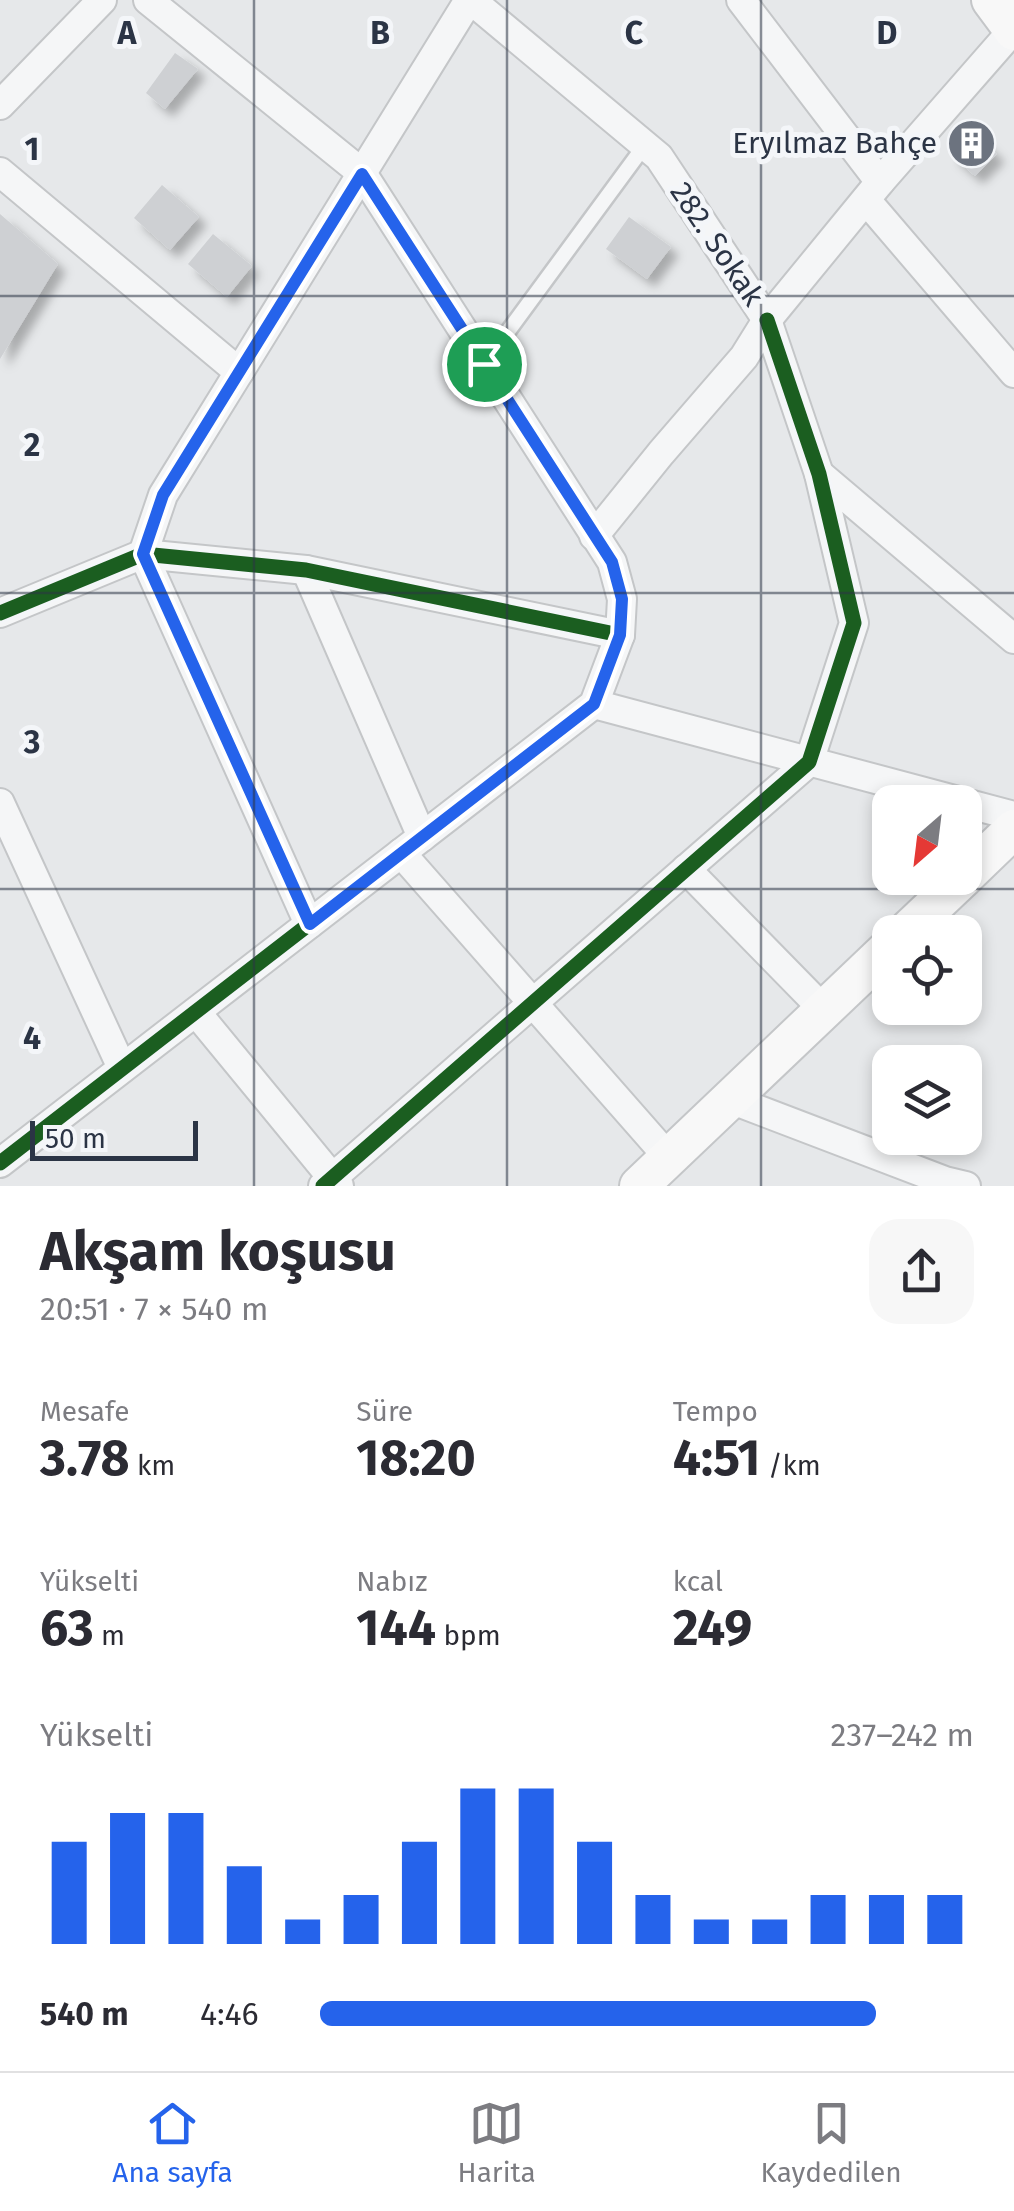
<!DOCTYPE html>
<html lang="tr">
<head>
<meta charset="utf-8">
<style>
  body { margin:0; font-family:"Fira Sans",sans-serif; background:#f7f7f7; color:#2b2b33; height:100vh; display:flex; flex-direction:column; font-size:38px; white-space:nowrap }
  * { box-sizing:border-box; margin:0 }
  p { font-size:32px; color:#7c7c81 }
  .icon { flex:none; width:55px; height:55px; fill:none; stroke:currentColor; stroke-width:2; stroke-linecap:round; stroke-linejoin:round }
  .map { position:relative; height:1186px; overflow:hidden }
  .details { display:flex; flex-direction:column; background:#fff; flex:1 }
  .details>* { flex:none }
  .needle { width:65px; rotate:208deg }
  .controls { position:absolute; left:872px; top:785px; display:grid; gap:20px }
  .controls a { display:grid; place-items:center; width:110px; height:110px; border-radius:20px; background:#fff; box-shadow:0 5px 15px #0003; font-size:50px }
  .scale { position:absolute; left:30px; bottom:25px; width:168px; box-sizing:border-box; padding-left:10px; border:5px solid #2b3445; border-top:0; font-size:28px; line-height:35px; white-space:nowrap; color:#2b3445; -webkit-text-stroke:8px #f4f6f9; paint-order:stroke }
  .pin { position:absolute; display:grid; place-items:center; width:85px; height:85px; color:#fff; margin:-42px; border:5px solid #fff; border-radius:50%; box-shadow:0 2px 10px #0007 }
  .round { display:grid; place-items:center; flex:none; width:105px; height:105px; border-radius:30px; background:#f7f7f7 }
  .head { display:flex; align-items:center; justify-content:space-between; height:170px; padding:0 40px }
  h1 { font-size:55px; font-weight:700; line-height:75px }
  .figures { display:grid; grid-template-columns:repeat(3,1fr); gap:15px; height:170px; padding:10px 40px }
  .figures div { display:grid; align-content:center }
  .figures b { font-size:50px; font-weight:700 }
  .figures small { font-size:28px; font-weight:400 }
  .figures p { font-size:28px }
  .chart { height:280px; padding:20px 40px }
  .chart p { display:flex; justify-content:space-between }
  .chart svg { width:100%; height:180px; margin-top:10px; stroke:#2563eb; stroke-width:6 }
  ul { padding:0 40px; list-style:none; font-size:32px }
  li { display:grid; grid-template-columns:160px 120px 1fr; align-items:center; height:75px }
  li i { height:25px; border-radius:12px; background:#2563eb }
  .tabs { display:flex; justify-content:space-around; align-items:center; height:140px; border-top:2px solid #e1e1e2; background:#fff; font-size:28px; color:#7c7c81 }
  .tabs a { display:grid; justify-items:center; gap:5px }
  .tabs .selected { color:#2563eb }
  .map>svg:first-child { display:block }
  .building { fill:#ced0d3; filter:url(#shadow) }
  .lines { fill:none; stroke-linecap:round; stroke-linejoin:round }
  .lane-casing { stroke:#c4c6c8; stroke-width:19 }
  .street-casing { stroke:#c4c6c8; stroke-width:32 }
  .secondary-casing { stroke:#c4c6c8; stroke-width:42 }
  .lane { stroke:#f5f6f7; stroke-width:14 }
  .street { stroke:#f5f6f7; stroke-width:28 }
  .secondary { stroke:#f8f8f8; stroke-width:38 }
  .cycleway-casing { stroke:#f4f6f9; stroke-width:21 }
  .cycleway { stroke:#1b5e20; stroke-width:15 }
  .route-casing { stroke:#fff; stroke-width:20 }
  .route { stroke:#2563eb; stroke-width:12 }
  .grid { fill:none; stroke:#2b3445; stroke-width:2.5; stroke-opacity:0.55 }
  .labels { text-anchor:middle; dominant-baseline:central; stroke-width:10; stroke-linejoin:round; paint-order:stroke }
  .poi-label { font-size:30px; fill:#2b3445; stroke:#f4f6f9; text-anchor:end }
  .street-label { font-size:30px; fill:#2b3445; stroke:#f4f6f9 }
  .grid-label { font-size:32px; text-anchor:middle; font-weight:bold; fill:#2b3445; stroke:#f4f6f9; stroke-width:10; stroke-linejoin:round; paint-order:stroke }
</style>
</head>
<body>
<div class="map">
<svg width="1014" height="1186" viewBox="0 0 1014 1186">
  <defs>
    <filter id="shadow"><feDropShadow dx="8" dy="8" stdDeviation="5" flood-color="#0004"/></filter>
  </defs>
  <rect width="100%" height="100%" fill="#e6e8ea"/>
  <g class="building">
    <path d="M175 53 198 69 165 109 146 93Z"/>
    <path d="M971 131 997 154 975 176 950 154Z"/>
    <path d="M162 185 199 217 170 250 134 218Z"/>
    <path d="M0 214 58 264 0 359Z"/>
    <path d="M629 217 671 247 647 279 606 249Z"/>
    <path d="M213 234 252 266 227 297 188 264Z"/>
  </g>
  <g class="lines">
    <defs>
      <path id="lane" d="M484 364 645 145"/>
      <g id="street">
        <path d="M148 0 362 173 612 562 622 599 620 635"/>
        <path d="M471 0 659 157 767 320 880 182 1013 30"/>
        <path d="M741 0 880 182"/>
        <path d="M0 105 102 0"/>
        <path d="M0 172 239 372"/>
        <path d="M866 200 1014 373"/>
        <path d="M819 474 1014 639"/>
        <path d="M594 536 661 453 744 357 767 320"/>
        <path d="M306 570 422 837"/>
        <path d="M0 613 143 554 306 570 620 635 594 704 0 1163"/>
        <path d="M594 704 962 802"/>
        <path d="M0 803 122 1068"/>
        <path d="M965 803 1014 816"/>
        <path d="M401 853 669 1158"/>
        <path d="M686 869 824 1010"/>
        <path d="M309 924 143 554 163 495 469 0"/>
        <path d="M196 1012 339 1186"/>
        <path d="M730 1099 945 1181 966 1186"/>
        <path d="M323 1186 809 762 854 623 819 474 767 320"/>
      </g>
      <g id="secondary">
        <path d="M991 0 1014 31"/>
        <path d="M965 876 1014 829"/>
        <path d="M906 932 963 878"/>
        <path d="M639 1186 890 947"/>
      </g>
    </defs>
    <use href="#lane" class="lane-casing"/>
    <use href="#street" class="street-casing"/>
    <use href="#secondary" class="secondary-casing"/>
    <use href="#lane" class="lane"/>
    <use href="#street" class="street"/>
    <use href="#secondary" class="secondary"/>
    <defs>
      <g id="cycleway">
        <path d="M0 613 143 554 306 570 620 635 594 704 0 1163"/>
        <path d="M323 1186 809 762 854 623 819 474 767 320"/>
      </g>
    </defs>
    <use href="#cycleway" class="cycleway-casing"/>
    <use href="#cycleway" class="cycleway"/>
  </g>
  <g class="lines">
    <defs>
      <path id="route" d="M362 174 612 562 622 599 620 635 594 704 310 924 143 554 163 495Z"/>
    </defs>
    <use href="#route" class="route-casing"/>
    <use href="#route" class="route"/>
  </g>
  <path class="grid" d="M254 0V1186M507 0V1186M761 0V1186M0 296H1014M0 593H1014M0 889H1014"/>
  <defs>
    <symbol id="building-disc" viewBox="-11 -11 22 22"><circle r="9.5" fill="#6c737f" stroke="#f4f6f9"/><path d="M-4-6H4V6H1V3H-1V6H-4ZM-2.5-4.3h1.7v1.8h-1.7ZM.8-4.3h1.7v1.8H.8ZM-2.5-1h1.7V.8h-1.7ZM.8-1h1.7V.8H.8Z" fill="#fff"/></symbol>
  </defs>
  <g fill-rule="evenodd">
    <use href="#building-disc" x="944" y="116" width="55" height="55"/>
  </g>
  <g class="labels">
    <g class="poi-label">
      <text x="937" y="143">Eryılmaz Bahçe</text>
    </g>
    <g class="street-label">
      <text transform="translate(717 244) rotate(56)">282. Sokak</text>
    </g>
  </g>
  <g class="grid-label">
    <text x="127" y="44">A</text>
    <text x="380" y="44">B</text>
    <text x="634" y="44">C</text>
    <text x="887" y="44">D</text>
    <text x="32" y="160">1</text>
    <text x="32" y="456">2</text>
    <text x="32" y="753">3</text>
    <text x="32" y="1049">4</text>
  </g>
</svg>
<div class="controls">
<a><svg class="needle" viewBox="-14 -14 28 28"><path d="M0-13l5 13h-10z" fill="#e53935"/><path d="M0 13l5-13h-10z" fill="#7c7c81"/></svg></a>
<a><svg class="icon" aria-label="locate" viewBox="0 0 24 24"><circle cx="12" cy="12" r="6"/><path d="M12 2v4M12 18v4M2 12h4M18 12h4"/></svg></a>
<a><svg class="icon" aria-label="layers" viewBox="0 0 24 24"><path d="M12 4l9 5-9 5-9-5zM3 14l9 5 9-5"/></svg></a>
</div>
<div class="scale">50 m</div>
<div class="pin" style="left:484px;top:364px;background:#1e9e55"><svg class="icon" aria-label="arrive" viewBox="0 0 24 24"><path d="M6 21V4h12l-3 4 3 4H6"/></svg></div>
</div>
<section class="details">
<div class="head"><div><h1>Akşam koşusu</h1><p>20:51 · 7 × 540 m</p></div><a class="round"><svg class="icon" aria-label="share" viewBox="0 0 24 24"><path d="M12 15V3M7 8l5-5 5 5M5 13v7h14v-7"/></svg></a></div>
<div class="figures">
<div><p>Mesafe</p><b>3.78<small> km</small></b></div>
<div><p>Süre</p><b>18:20</b></div>
<div><p>Tempo</p><b>4:51<small> /km</small></b></div>
</div>
<div class="figures">
<div><p>Yükselti</p><b>63<small> m</small></b></div>
<div><p>Nabız</p><b>144<small> bpm</small></b></div>
<div><p>kcal</p><b>249</b></div>
</div>
<div class="chart"><p><span>Yükselti</span>237–242 m</p>
<svg viewBox="0 0 160 44" preserveAspectRatio="none"><path d="M5 44V19M15 44V12M25 44V12M35 44V25M45 44V38M55 44V32M65 44V19M75 44V6M85 44V6M95 44V19M105 44V32M115 44V38M125 44V38M135 44V32M145 44V32M155 44V32"/></svg>
</div>
<ul>
<li><b>540 m</b>4:46<i style="width:85%"></i></li>
</ul>
</section>
<nav class="tabs">
<a class="selected"><svg class="icon" aria-label="home" viewBox="0 0 24 24"><path d="M3 11l9-7 9 7M6 9v11h12V9"/></svg>Ana sayfa</a>
<a><svg class="icon" aria-label="map" viewBox="0 0 24 24"><path d="M3 6l6-2 6 2 6-2v14l-6 2-6-2-6 2zM9 4v14M15 6v14"/></svg>Harita</a>
<a><svg class="icon" aria-label="saved" viewBox="0 0 24 24"><path d="M7 4h10v16l-5-4-5 4z"/></svg>Kaydedilen</a>
</nav>
</body>
</html>
